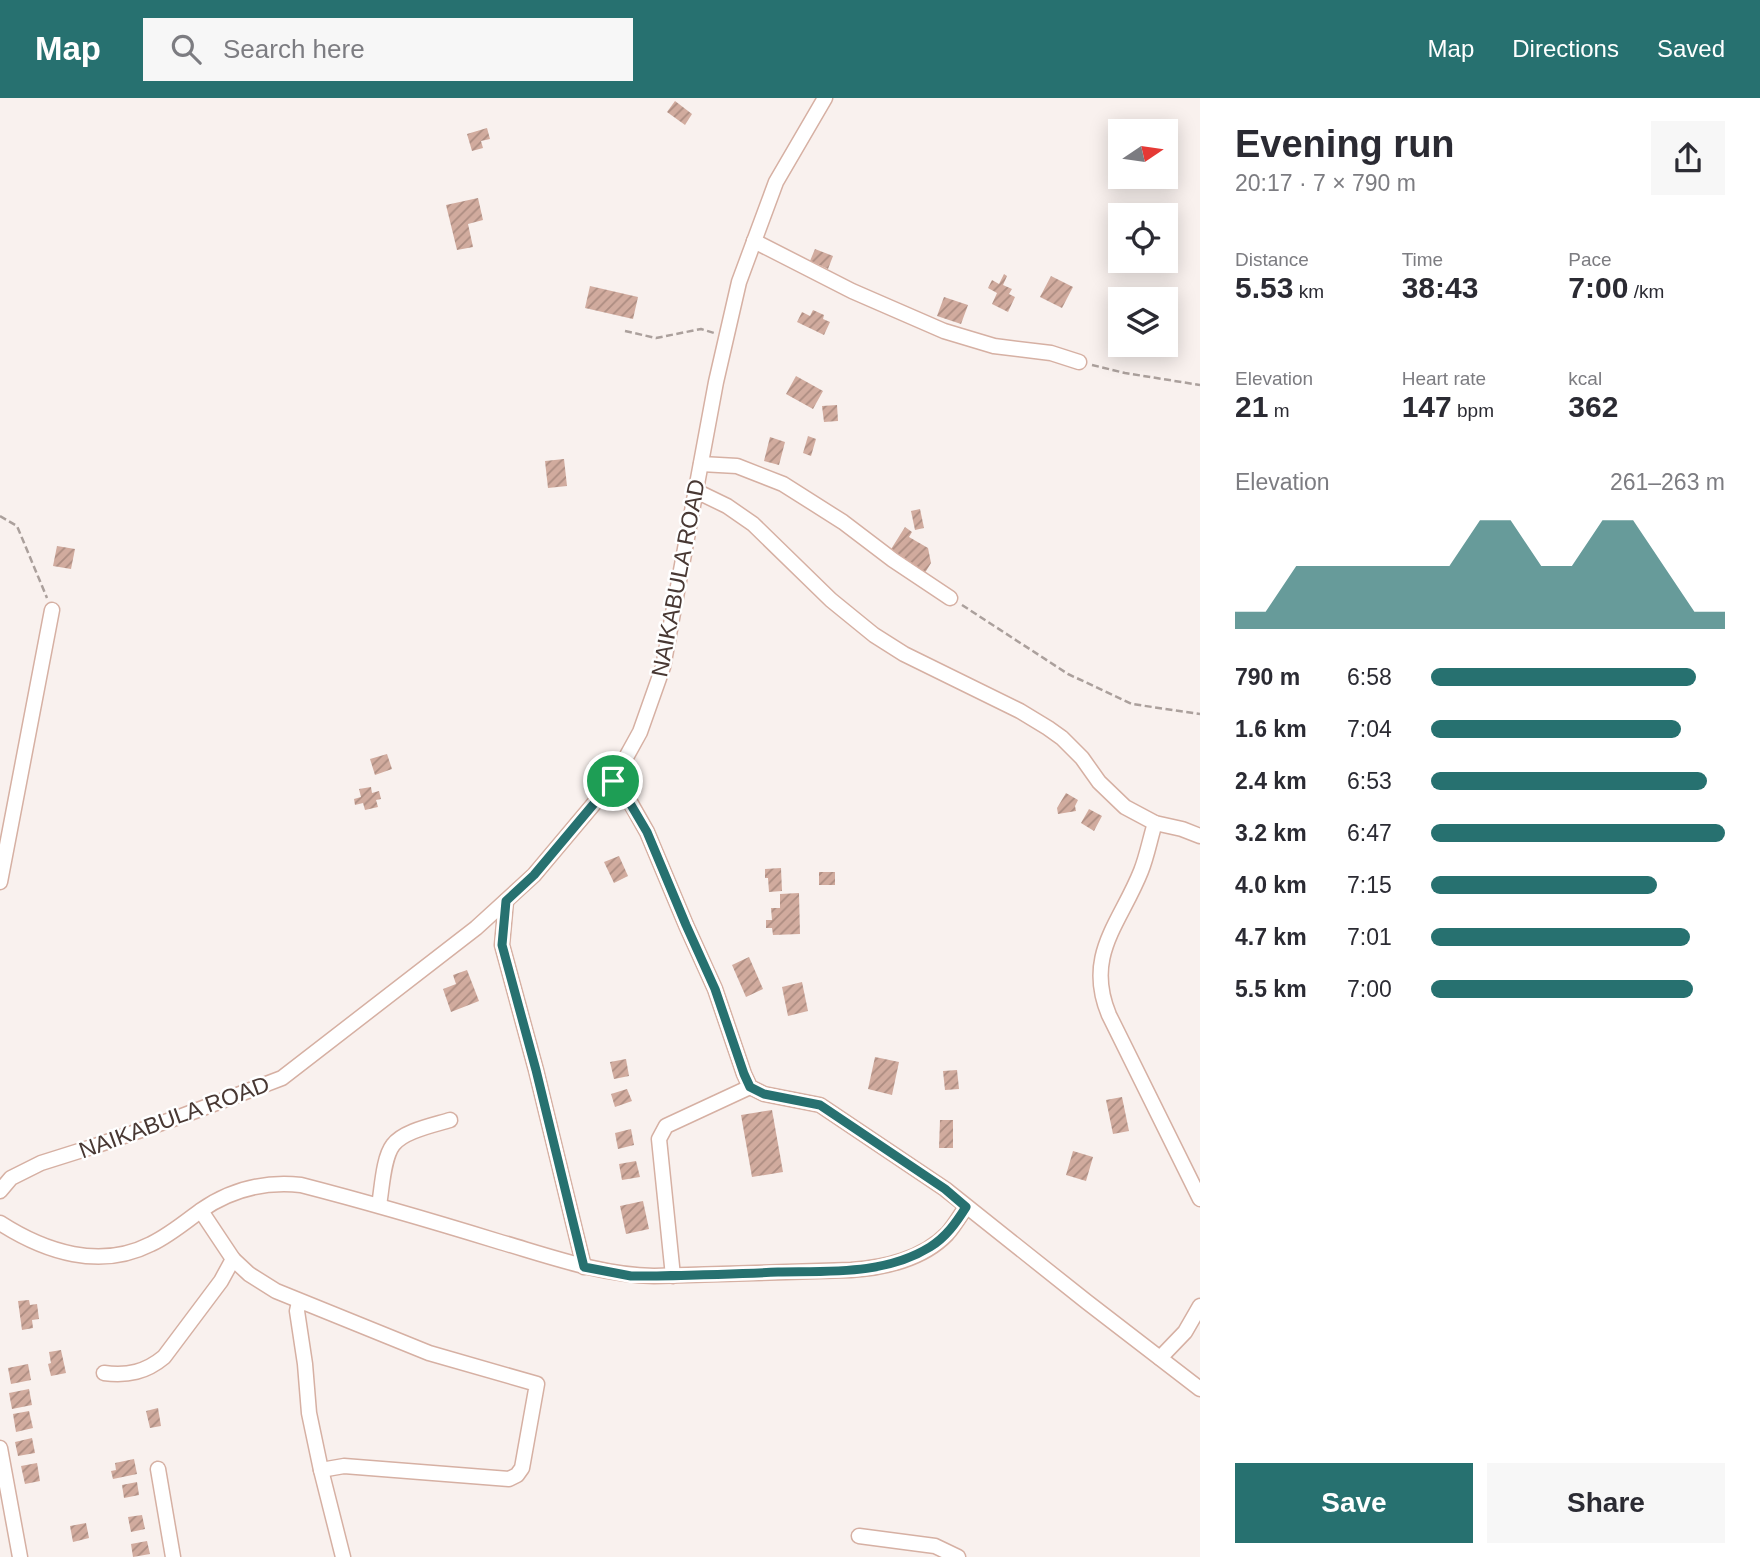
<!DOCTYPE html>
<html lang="en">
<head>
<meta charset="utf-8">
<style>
  body { margin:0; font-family:Helvetica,sans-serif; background:#f7f7f7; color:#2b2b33; height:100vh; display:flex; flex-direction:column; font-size:26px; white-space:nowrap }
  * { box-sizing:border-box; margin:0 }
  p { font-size:23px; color:#7c7c81 }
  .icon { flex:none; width:38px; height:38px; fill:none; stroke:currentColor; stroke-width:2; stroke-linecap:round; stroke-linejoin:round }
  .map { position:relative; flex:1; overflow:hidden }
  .panel { display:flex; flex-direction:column; background:#fff; width:560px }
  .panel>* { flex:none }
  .needle { width:46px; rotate:77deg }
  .buttons { position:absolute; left:1108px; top:21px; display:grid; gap:14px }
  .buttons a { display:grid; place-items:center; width:70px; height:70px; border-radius:0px; background:#fff; box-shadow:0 4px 18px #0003; font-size:35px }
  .pin { position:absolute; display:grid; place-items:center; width:60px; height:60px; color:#fff; margin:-30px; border:4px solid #fff; border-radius:50%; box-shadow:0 2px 7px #0007 }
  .round { display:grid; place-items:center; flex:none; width:74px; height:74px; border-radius:0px; background:#f7f7f7 }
  .head { display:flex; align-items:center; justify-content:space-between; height:119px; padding:0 35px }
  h1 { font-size:38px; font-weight:600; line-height:52px }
  .metrics { display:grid; grid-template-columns:repeat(3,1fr); gap:10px; height:119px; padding:7px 35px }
  .metrics div { display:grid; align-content:center }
  .metrics b { font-size:30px; font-weight:600 }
  .metrics small { font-size:19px; font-weight:400 }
  .metrics p { font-size:19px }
  .chart { height:196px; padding:14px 35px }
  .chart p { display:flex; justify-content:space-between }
  .chart svg { width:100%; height:126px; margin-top:7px; fill:#277170; opacity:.7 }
  .cta { display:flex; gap:14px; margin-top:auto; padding:14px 35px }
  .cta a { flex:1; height:80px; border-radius:0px; background:#277170; color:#fff; font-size:28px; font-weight:600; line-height:80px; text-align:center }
  .cta a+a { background:#f7f7f7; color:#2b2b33 }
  ul { padding:0 35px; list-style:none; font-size:23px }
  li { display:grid; grid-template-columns:112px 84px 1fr; align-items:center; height:52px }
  li i { height:18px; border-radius:9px; background:#277170 }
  header { display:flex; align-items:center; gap:42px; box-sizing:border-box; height:98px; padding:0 35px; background:#277170; color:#fff }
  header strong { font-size:33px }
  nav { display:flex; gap:38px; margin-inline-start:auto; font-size:24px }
  .search { width:490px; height:63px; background:#f7f7f7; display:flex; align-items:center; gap:18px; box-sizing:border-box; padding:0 24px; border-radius:0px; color:#7c7c81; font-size:26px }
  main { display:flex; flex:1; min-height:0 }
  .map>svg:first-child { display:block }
  .building { fill:url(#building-hatch) }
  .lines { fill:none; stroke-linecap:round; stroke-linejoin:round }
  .minor-casing { stroke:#d6b0a3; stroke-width:17 }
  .path { stroke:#aba09c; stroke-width:2.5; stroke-dasharray:7 3.5; stroke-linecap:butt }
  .minor { stroke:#fff; stroke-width:14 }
  .route-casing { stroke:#fff; stroke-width:14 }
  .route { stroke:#277170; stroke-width:9 }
  .labels { text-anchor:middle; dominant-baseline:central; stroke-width:5; stroke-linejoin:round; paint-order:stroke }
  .street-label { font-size:23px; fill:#483833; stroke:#fff }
</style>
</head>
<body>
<header>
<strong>Map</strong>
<div class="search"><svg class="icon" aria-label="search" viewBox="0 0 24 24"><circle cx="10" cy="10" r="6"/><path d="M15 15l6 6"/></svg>Search here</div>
<nav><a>Map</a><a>Directions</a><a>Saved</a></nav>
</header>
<main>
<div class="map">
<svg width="1200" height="1459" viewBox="0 0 1200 1459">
  <defs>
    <pattern id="building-hatch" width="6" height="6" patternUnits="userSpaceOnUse" patternTransform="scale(1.75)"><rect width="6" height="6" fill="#d1ab9e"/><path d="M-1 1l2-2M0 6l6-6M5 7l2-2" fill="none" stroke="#ac8c81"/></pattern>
  </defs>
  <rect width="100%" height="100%" fill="#f9f1ee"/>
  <g class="building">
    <path d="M675 3 692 16 685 27 667 14Z"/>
    <path d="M487 30 490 41 481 43 483 50 472 53 467 36Z"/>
    <path d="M478 100 483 122 468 126 473 149 457 152 446 107Z"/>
    <path d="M815 151 833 158 828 171 810 163Z"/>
    <path d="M1004 176 1007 178 1003 187 1012 191 1009 196 1015 199 1008 214 992 206 997 195 988 190 992 182 999 186Z"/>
    <path d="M1051 178 1073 189 1062 210 1040 199Z"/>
    <path d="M590 188 638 199 633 221 585 210Z"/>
    <path d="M944 199 968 207 961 226 937 218Z"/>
    <path d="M813 212 824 217 823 221 830 224 824 237 797 224 802 214 810 218Z"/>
    <path d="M796 278 823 293 813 311 786 296Z"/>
    <path d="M837 307 838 323 824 324 822 308Z"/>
    <path d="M808 338 816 341 811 358 803 355Z"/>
    <path d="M770 339 785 344 779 367 764 363Z"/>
    <path d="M564 361 567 388 548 390 545 363Z"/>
    <path d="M920 411 924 430 915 432 911 413Z"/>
    <path d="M905 429 912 434 909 439 928 450 931 465 923 478 888 456Z"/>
    <path d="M57 448 75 451 71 471 53 468Z"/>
    <path d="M387 656 392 671 375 677 370 661Z"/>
    <path d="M371 689 372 695 379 693 381 701 376 702 378 709 365 712 363 705 355 707 354 701 361 699 359 691Z"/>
    <path d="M1066 695 1078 702 1075 708 1076 713 1058 716 1057 710Z"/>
    <path d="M1089 711 1102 718 1094 733 1081 725Z"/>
    <path d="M619 758 628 778 614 785 604 764Z"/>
    <path d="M781 770 782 793 769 794 768 780H765V771Z"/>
    <rect x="819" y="774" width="16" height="13"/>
    <path d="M799 795 800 836 773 837 772 830H766V822H772L771 810H780V796Z"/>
    <path d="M749 859 763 891 746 899 732 867Z"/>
    <path d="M467 872 479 903 451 914 443 891 456 886 453 877Z"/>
    <path d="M802 884 808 913 788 918 782 889Z"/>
    <path d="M875 959 899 964 892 997 868 991Z"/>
    <path d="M626 961 629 978 614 981 610 964Z"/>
    <path d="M957 972 959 991 945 992 943 973Z"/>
    <path d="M627 991 632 1003 615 1009 611 996Z"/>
    <path d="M1122 999 1129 1033 1113 1036 1106 1002Z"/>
    <path d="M772 1012 783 1074 752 1079 741 1017Z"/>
    <path d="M940 1022H953V1050H939Z"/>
    <path d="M631 1031 634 1047 618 1051 615 1035Z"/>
    <path d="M1073 1053 1093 1059 1086 1083 1066 1077Z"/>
    <path d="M636 1063 640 1079 622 1082 619 1066Z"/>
    <path d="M643 1103 649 1131 626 1136 620 1108Z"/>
    <path d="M29 1202 30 1207 37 1206 39 1221 32 1222 33 1230 22 1232 18 1203Z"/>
    <path d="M61 1252 66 1275 51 1278 48 1266 51 1265 49 1254Z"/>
    <path d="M28 1266 31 1282 11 1286 8 1270Z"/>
    <path d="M29 1291 32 1307 12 1311 9 1295Z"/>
    <path d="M158 1310 161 1328 150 1330 146 1313Z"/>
    <path d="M29 1313 33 1330 16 1334 13 1316Z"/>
    <path d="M32 1340 35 1355 18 1358 15 1344Z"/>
    <path d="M134 1361 137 1376 113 1381 111 1373 116 1372 115 1365Z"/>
    <path d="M37 1365 40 1383 25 1386 21 1368Z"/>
    <path d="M137 1384 139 1397 124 1400 122 1387Z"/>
    <path d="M142 1417 145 1431 131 1434 128 1419Z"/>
    <path d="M86 1425 89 1440 73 1444 70 1428Z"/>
    <path d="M147 1443 150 1456 133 1459 131 1446Z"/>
  </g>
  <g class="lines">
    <defs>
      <g id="minor">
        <path d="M754 143 852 193 944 233 994 248 1051 255 1079 264"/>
        <path d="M701 366 737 368 783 386 843 424 893 462 950 500"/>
        <path d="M696 393 727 408 753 426 831 502 874 537 904 556 1020 613 1048 630 1062 640 1082 660 1099 684 1125 709 1155 725 1182 731 1200 738"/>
        <path d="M613 683 622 690 647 734 686 827 715 891 744 976 750 989 764 996 820 1007 945 1091 1087 1204 1200 1291"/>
        <path d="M1155 725C1150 741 1147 758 1141 773 1120 826 1084 857 1109 917L1200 1101"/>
        <path d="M0 784 52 512"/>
        <path d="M506 803 502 847 536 972 584 1169"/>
        <path d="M0 1093 11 1080 41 1065 95 1048 182 1018 282 980 476 830 534 777 613 683 640 634 663 569 716 284 739 184 776 84 825 0"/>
        <path d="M379 1107C382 1091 383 1060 393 1047 403 1033 434 1027 450 1022"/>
        <path d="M201 1113 233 1161 249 1176 276 1193 429 1255 537 1286 522 1370 517 1377 509 1381 344 1368 321 1372"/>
        <path d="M0 1125C45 1154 100 1172 151 1146 168 1138 184 1125 200 1113 230 1092 264 1083 301 1087 367 1104 432 1123 497 1143 549 1158 600 1177 654 1178L851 1172C884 1170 923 1161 947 1136 954 1128 960 1118 966 1109"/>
        <path d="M673 1178 659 1041 666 1028 750 989"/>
        <path d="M299 1204 297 1213 305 1266 309 1315 321 1372 343 1459"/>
        <path d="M1160 1260 1185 1234 1200 1208"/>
        <path d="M104 1275C128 1278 146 1274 164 1259L221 1183 233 1161"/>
        <path d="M0 1350 20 1459"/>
        <path d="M158 1371 173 1459"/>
        <path d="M859 1438 935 1448 958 1459"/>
      </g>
    </defs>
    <use href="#minor" class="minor-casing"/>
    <g class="path">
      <path d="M625 233 656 240 701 231 714 235"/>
      <path d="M1092 267 1125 275 1200 287"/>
      <path d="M0 418 17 428 47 500"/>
      <path d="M962 507 1068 576 1132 606 1200 616"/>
    </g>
    <use href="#minor" class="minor"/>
  </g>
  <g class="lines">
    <defs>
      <path id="route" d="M613 683 621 690 647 734 686 827 715 891 744 976 750 989 764 996 820 1007 945 1091 966 1109C956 1125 946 1139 930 1149 885 1177 829 1173 778 1174 737 1176 695 1177 654 1178H631L584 1169 536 972 502 847 506 803 534 777Z"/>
    </defs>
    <use href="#route" class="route-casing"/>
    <use href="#route" class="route"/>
  </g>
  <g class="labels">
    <g class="street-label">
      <text transform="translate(678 480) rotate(-79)">NAIKABULA ROAD</text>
      <text transform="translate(174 1019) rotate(-20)">NAIKABULA ROAD</text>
    </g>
  </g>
</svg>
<div class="buttons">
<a><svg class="needle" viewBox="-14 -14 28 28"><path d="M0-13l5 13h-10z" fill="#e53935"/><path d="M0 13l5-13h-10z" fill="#7c7c81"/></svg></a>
<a><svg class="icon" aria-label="locate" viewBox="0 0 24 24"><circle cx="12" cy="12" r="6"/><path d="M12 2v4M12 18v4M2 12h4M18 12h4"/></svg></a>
<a><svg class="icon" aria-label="layers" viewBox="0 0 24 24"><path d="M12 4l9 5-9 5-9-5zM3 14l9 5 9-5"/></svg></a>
</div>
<div class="pin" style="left:613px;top:683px;background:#1e9e55"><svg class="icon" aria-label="arrive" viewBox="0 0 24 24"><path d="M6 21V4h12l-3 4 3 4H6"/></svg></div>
</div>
<section class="panel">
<div class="head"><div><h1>Evening run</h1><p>20:17 · 7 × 790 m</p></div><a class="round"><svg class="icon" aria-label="share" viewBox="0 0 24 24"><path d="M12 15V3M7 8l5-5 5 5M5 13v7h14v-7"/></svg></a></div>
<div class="metrics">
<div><p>Distance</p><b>5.53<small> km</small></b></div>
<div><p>Time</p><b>38:43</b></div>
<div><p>Pace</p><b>7:00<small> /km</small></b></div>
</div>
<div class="metrics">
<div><p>Elevation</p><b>21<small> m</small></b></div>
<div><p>Heart rate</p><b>147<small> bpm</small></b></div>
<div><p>kcal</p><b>362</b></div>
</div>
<div class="chart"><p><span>Elevation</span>261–263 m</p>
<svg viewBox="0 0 160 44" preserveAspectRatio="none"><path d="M0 44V38L10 38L20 22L30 22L40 22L50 22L60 22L70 22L80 6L90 6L100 22L110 22L120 6L130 6L140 22L150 38L160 38V44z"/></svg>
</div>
<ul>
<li><b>790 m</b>6:58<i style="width:90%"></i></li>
<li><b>1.6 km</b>7:04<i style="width:85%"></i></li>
<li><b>2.4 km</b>6:53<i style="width:94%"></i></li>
<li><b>3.2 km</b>6:47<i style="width:100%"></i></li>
<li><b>4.0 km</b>7:15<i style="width:77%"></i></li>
<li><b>4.7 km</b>7:01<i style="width:88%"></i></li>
<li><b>5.5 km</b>7:00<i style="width:89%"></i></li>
</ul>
<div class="cta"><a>Save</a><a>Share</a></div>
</section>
</main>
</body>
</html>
